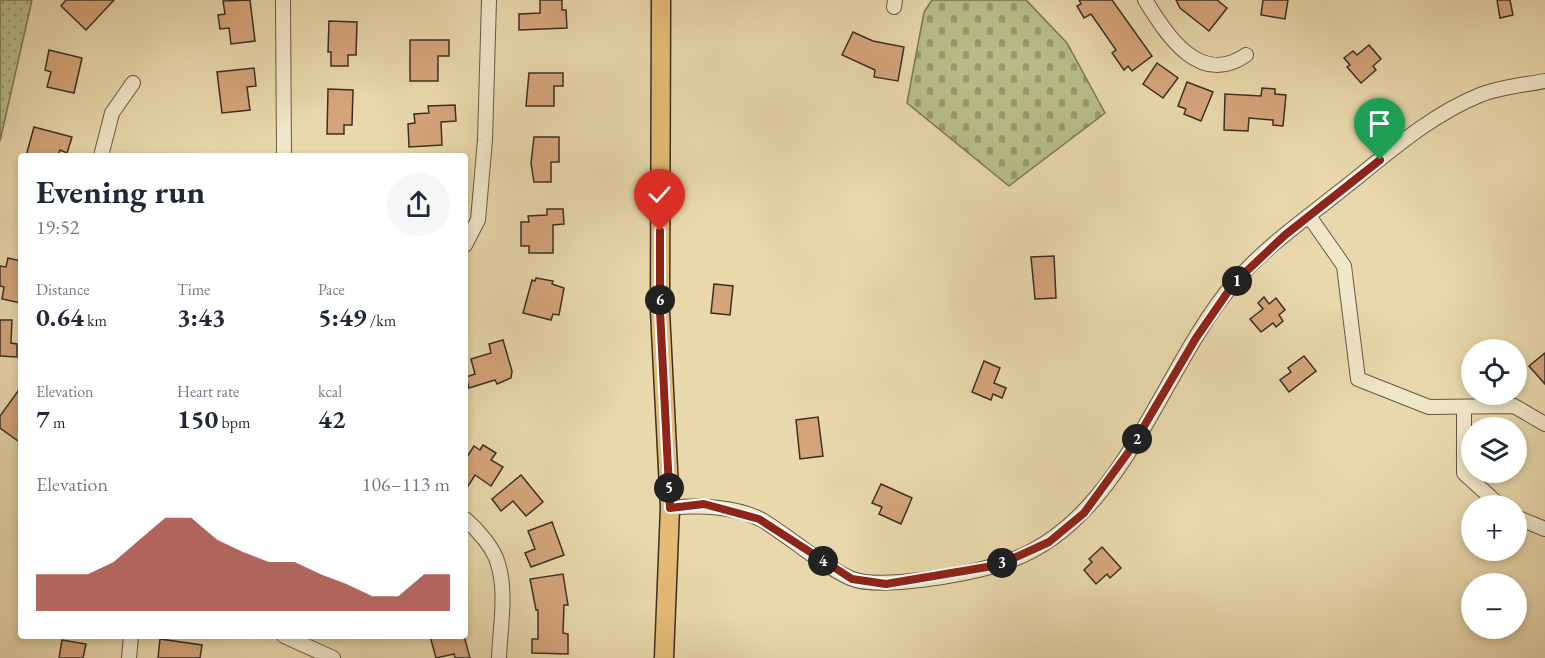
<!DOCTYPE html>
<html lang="en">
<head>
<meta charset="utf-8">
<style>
  body { margin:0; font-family:"EB Garamond",serif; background:#f6f6f7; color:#1f2937; height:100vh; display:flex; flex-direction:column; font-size:22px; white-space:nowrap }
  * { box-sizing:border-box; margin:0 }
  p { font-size:20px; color:#747a83 }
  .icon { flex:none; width:33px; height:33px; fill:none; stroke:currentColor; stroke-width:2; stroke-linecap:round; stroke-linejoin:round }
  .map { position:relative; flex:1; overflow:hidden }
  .drawer { position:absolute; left:18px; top:153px; width:450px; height:486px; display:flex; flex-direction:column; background:#fff; border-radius:6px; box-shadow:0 3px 9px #0003 }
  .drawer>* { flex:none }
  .controls { position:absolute; left:1461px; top:339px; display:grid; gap:12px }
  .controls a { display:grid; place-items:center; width:66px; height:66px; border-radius:50%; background:#fff; box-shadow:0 3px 9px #0003; font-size:30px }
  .pin { position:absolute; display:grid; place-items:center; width:51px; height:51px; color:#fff; margin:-62px -26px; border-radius:50% 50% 50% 0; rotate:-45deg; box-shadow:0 0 6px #0007 }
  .pin .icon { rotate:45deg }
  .km { position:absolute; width:30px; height:30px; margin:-15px; border-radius:50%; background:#222; color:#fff; font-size:16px; line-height:30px; text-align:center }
  .round { display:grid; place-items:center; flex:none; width:63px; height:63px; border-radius:32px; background:#f6f6f7 }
  .head { display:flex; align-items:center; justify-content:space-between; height:102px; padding:0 18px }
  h1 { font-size:33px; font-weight:700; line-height:45px }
  .figures { display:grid; grid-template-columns:repeat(3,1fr); gap:9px; height:102px; padding:6px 18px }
  .figures div { display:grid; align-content:center }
  .figures b { font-size:26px; font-weight:700 }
  .figures small { font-size:16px; font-weight:400 }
  .figures p { font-size:16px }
  .chart { height:168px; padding:12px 18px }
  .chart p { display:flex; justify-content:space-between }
  .chart svg { width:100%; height:108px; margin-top:6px; fill:#8f2418; opacity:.7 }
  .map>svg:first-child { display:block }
  .grass { fill:url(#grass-dots); stroke:#7a7656; stroke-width:1.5 }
  .cemetery { fill:url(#cemetery-stones); stroke:#7a7656; stroke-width:1.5 }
  .building { fill:#d5a47a; stroke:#3c2f25; stroke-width:1.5 }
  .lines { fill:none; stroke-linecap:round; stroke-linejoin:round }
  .minor-casing { stroke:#675946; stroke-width:16 }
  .major-casing { stroke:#3c2f25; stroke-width:21 }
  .minor { stroke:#f0e6c8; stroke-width:14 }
  .major { stroke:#e4bc76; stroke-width:18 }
  .route-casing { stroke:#fff; stroke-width:12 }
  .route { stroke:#8f2418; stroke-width:8 }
</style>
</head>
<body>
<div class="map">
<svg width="1545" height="658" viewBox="0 0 1545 658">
  <defs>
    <pattern id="grass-dots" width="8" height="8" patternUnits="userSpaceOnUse" patternTransform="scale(1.5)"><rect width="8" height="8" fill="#b9be87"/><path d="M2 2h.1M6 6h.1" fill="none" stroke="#989b6e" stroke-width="1.8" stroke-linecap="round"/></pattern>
    <pattern id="cemetery-stones" width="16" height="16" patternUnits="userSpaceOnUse" patternTransform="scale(1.5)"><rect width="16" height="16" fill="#b9be87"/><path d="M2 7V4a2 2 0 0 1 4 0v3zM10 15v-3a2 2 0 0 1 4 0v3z" fill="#989b6e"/></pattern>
  </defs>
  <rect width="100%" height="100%" fill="#e8d8ab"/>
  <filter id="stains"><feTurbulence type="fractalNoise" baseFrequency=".00333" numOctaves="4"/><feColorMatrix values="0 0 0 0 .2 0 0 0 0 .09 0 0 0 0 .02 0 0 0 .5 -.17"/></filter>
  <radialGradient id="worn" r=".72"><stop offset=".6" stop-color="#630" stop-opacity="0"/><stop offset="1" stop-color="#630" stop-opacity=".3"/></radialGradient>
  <path class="grass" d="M0 0H32L0 141Z"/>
  <path class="cemetery" d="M932 0H1026L1067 43 1105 113 1009 186 907 103 924 12Z"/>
  <g class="building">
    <path d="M66 0H114L86 30 61 6Z"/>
    <path d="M250 0 255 41 231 44 229 28 220 29 218 15 225 14 223 1Z"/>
    <path d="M540 0H562V10H566L567 28 519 30V14L540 13Z"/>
    <path d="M1079 0H1112L1152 56 1132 71 1128 66 1124 70 1112 53 1116 50 1091 14 1084 18 1077 6 1081 4Z"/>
    <path d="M1176 0H1217L1227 8 1209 31 1180 8Z"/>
    <path d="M1263 0H1288L1285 19 1261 15Z"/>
    <path d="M1497 0H1510L1513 15 1500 18Z"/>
    <path d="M329 21 357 22 356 55H348V66H331V52H328Z"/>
    <path d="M853 32 873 41 904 47 898 81 874 77 875 70 842 55Z"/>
    <path d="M410 40H449V56H438V81H410Z"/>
    <path d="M1369 45 1381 59 1373 66 1376 70 1361 83 1347 67 1350 65 1344 58 1353 51 1357 55Z"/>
    <path d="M49 50 82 58 74 93 47 87 51 72 45 70Z"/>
    <path d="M1157 63 1178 78 1163 98 1143 84Z"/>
    <path d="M254 68 256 86 247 87 250 110 222 113 217 72Z"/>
    <path d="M529 73H563V86H554V106H526Z"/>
    <path d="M1187 82 1213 92 1201 121 1184 114 1186 109 1178 106Z"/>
    <path d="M1262 88 1275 89V94L1286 95 1283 126 1273 125V120L1249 118 1248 131 1224 130 1225 94 1261 96Z"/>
    <path d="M328 89 353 90 352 125H344V134H327Z"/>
    <path d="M455 105 456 121 441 122 442 145 409 147 408 124 415 123 414 114 429 113 428 106Z"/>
    <path d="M34 127 72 137 67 153 60 150 58 156H26Z"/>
    <path d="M534 137H559V162H551V182H534L531 163Z"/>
    <path d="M547 209H563L564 224 553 225V253H529V246H521V222H529L528 216 547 215Z"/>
    <path d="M1054 256 1056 298 1035 299 1031 257Z"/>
    <path d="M8 258 21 261V303L2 299 4 287 0 286V266L6 267Z"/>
    <path d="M536 278 553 281 552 284 564 288 559 315 553 314 551 320 523 313 532 280 535 281Z"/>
    <path d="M714 284 733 286 730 315 711 313Z"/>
    <path d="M1264 297 1269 304 1276 298 1285 310 1279 315 1283 321 1276 327 1273 323 1261 332 1250 319 1263 309 1258 303Z"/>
    <path d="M0 320H12L11 343 17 344V357L0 356Z"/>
    <path d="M503 340 512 371 511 378 497 384 495 380 469 388 466 377 475 374 471 359 491 353 489 344Z"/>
    <path d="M1545 353V384L1529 366Z"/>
    <path d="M1304 356 1316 371 1289 392 1280 380 1291 372 1288 368Z"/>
    <path d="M984 361 1000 368 994 383 1006 388 1002 398 993 394 991 400 972 392Z"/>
    <path d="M21 387V443L0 428V416Z"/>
    <path d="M818 417 823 456 800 459 796 420Z"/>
    <path d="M483 445 496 453 491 460 503 467 491 486 475 475 465 491V460L474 446 480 450Z"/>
    <path d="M521 475 543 502 526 516 513 501 501 511 492 499Z"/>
    <path d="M881 484 912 498 901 524 879 514 882 507 872 503Z"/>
    <path d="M552 522 564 555 531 567 525 553 535 549 528 531Z"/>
    <path d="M1102 547 1121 568 1110 578 1107 574 1096 584 1084 570 1092 562 1089 559Z"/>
    <path d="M563 574 568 605H564L563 633 568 634V654L532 653V639H538V610H536L530 579Z"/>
    <path d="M430 636H464L470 658H455L454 654 436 658Z"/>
    <path d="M160 639 202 645 200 658H158Z"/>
    <path d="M62 640 86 644 83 658H59Z"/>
  </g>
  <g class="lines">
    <defs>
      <g id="minor">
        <path d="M283 0 284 156"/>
        <path d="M1145 0C1167 35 1199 87 1246 55"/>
        <path d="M894 7 895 0"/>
        <path d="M101 156 112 113 133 83"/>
        <path d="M1309 216 1344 266 1358 379 1429 407 1514 406 1545 424"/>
        <path d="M465 245 478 220 485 140 489 0"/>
        <path d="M1464 407V473L1500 506"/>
        <path d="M670 508C698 505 736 506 762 520 792 538 818 563 850 578 878 591 967 574 997 565 1122 530 1158 372 1234 283 1264 248 1303 221 1339 192 1384 157 1426 117 1480 95 1500 87 1524 85 1545 81"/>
        <path d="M1516 517 1545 529"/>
        <path d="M465 519C477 529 494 548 498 564 507 592 500 629 499 658"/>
        <path d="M284 636 333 658"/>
        <path d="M129 658 131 636"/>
      </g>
      <path id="major" d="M661 0 660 311 670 508 664 658"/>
    </defs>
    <use href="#minor" class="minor-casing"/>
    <use href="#major" class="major-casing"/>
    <use href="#minor" class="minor"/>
    <use href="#major" class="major"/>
  </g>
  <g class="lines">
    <defs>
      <path id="route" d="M660 231V311L670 508 704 504 759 519 852 579 886 584 999 565 1049 542 1084 513 1130 450 1196 338 1234 283 1285 235 1380 160"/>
    </defs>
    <use href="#route" class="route-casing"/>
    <use href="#route" class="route"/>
  </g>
  <rect width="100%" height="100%" filter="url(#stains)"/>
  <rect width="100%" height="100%" fill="url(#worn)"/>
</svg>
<div class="controls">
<a><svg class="icon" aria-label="locate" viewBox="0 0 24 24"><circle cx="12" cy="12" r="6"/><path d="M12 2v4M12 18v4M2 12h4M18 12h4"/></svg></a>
<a><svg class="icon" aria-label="layers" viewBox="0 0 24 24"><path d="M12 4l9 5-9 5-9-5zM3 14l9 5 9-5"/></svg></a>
<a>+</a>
<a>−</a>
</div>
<div class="pin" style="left:1380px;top:160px;background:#1e9e55"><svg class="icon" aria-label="arrive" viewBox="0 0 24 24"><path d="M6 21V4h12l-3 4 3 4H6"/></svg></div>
<div class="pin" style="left:660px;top:231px;background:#d93025"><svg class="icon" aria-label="check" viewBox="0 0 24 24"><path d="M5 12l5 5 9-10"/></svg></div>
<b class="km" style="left:1237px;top:281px">1</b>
<b class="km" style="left:1137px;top:439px">2</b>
<b class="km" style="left:1002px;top:563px">3</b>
<b class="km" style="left:823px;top:561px">4</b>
<b class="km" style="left:669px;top:488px">5</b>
<b class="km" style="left:660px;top:300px">6</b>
<section class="drawer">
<div class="head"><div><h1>Evening run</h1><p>19:52</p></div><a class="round"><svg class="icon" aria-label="share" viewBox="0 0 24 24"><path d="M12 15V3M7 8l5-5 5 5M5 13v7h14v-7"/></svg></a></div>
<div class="figures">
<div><p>Distance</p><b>0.64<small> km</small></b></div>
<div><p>Time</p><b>3:43</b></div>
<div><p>Pace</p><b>5:49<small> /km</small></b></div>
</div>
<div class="figures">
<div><p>Elevation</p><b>7<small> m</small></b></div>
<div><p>Heart rate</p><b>150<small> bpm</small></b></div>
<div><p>kcal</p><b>42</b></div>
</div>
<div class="chart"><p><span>Elevation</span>106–113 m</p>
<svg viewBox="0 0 160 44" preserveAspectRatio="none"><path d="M0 44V29L10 29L20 29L30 24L40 15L50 6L60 6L70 15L80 20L90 24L100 24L110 29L120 33L130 38L140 38L150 29L160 29V44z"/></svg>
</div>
</section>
</div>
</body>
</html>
